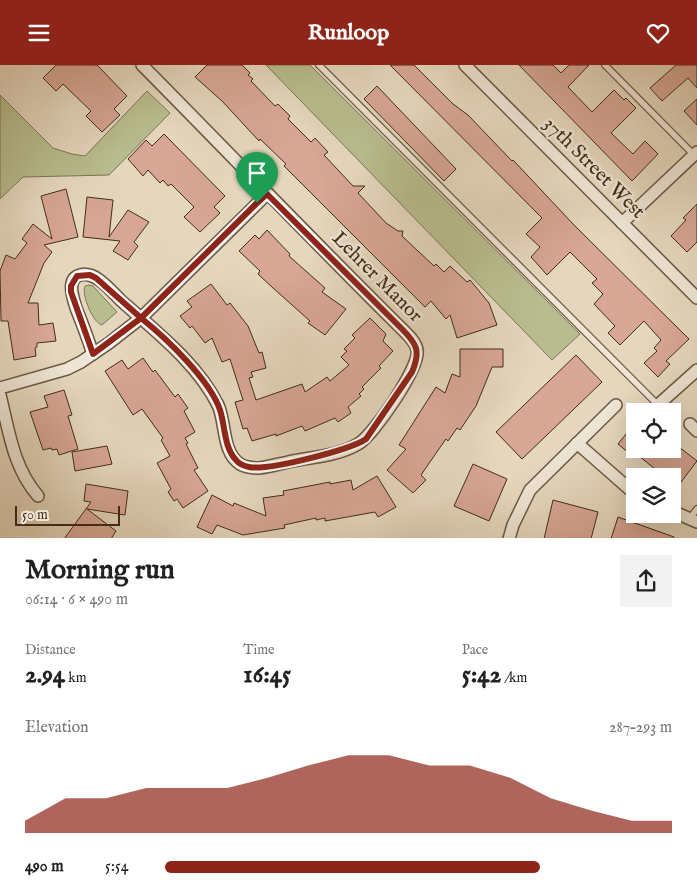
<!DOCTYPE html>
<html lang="en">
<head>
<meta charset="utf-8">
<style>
  body { margin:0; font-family:"IM FELL English",serif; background:#f2f2f2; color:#222; height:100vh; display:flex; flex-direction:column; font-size:19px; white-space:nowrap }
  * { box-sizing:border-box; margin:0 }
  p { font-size:16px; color:#767676 }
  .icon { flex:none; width:28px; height:28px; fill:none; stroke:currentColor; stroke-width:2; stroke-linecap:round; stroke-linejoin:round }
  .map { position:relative; height:473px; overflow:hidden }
  .panel { display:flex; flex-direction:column; background:#fff; flex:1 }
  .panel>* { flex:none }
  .controls { position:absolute; left:626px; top:338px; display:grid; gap:10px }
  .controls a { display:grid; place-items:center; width:55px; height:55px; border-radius:0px; background:#fff; box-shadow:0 5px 20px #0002; font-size:25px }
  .scale { position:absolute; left:15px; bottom:12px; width:105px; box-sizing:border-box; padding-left:5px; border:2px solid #432d19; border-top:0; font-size:14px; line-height:18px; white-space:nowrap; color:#432d19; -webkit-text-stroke:4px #eee5d5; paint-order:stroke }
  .pin { position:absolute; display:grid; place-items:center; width:42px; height:42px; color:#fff; margin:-51px -21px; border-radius:50% 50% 50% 0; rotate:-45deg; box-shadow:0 0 5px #0007 }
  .pin .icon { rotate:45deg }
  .round { display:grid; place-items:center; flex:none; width:52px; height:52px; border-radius:0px; background:#f2f2f2 }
  .headline { display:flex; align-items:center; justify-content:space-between; height:85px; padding:0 25px }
  h1 { font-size:28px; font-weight:700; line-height:38px }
  .stats { display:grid; grid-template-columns:repeat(3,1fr); gap:8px; height:85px; padding:5px 25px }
  .stats div { display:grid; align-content:center }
  .stats b { font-size:25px; font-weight:700 }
  .stats small { font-size:14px; font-weight:400 }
  .stats p { font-size:14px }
  .chart { height:140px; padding:10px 25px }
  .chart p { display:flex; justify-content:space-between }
  .chart svg { width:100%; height:90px; margin-top:5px; fill:#8f2418; opacity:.7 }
  ul { padding:0 25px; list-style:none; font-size:16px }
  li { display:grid; grid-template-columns:80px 60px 1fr; align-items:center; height:38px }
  li i { height:12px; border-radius:6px; background:#8f2418 }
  header { display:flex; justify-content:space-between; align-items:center; height:65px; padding:0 25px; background:#8f2418; color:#fff; font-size:22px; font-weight:700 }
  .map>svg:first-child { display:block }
  .green { fill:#b8bd8f; stroke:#7e7554 }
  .building { fill:#d7a694; stroke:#432d19 }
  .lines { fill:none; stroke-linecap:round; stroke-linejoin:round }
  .service-casing { stroke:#6c5842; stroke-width:8 }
  .minor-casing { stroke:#6c5842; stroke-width:14 }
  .service { stroke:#eee5d5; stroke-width:5.5 }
  .minor { stroke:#eee5d5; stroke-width:11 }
  .route-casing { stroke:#fff; stroke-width:10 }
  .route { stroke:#8f2418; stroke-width:6 }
  .labels { text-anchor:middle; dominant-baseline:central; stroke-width:5; stroke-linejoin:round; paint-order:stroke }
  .street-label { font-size:20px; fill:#432d19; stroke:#eee5d5 }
</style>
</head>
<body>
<header><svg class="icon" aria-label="menu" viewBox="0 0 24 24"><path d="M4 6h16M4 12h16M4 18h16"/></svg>Runloop<svg class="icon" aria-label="heart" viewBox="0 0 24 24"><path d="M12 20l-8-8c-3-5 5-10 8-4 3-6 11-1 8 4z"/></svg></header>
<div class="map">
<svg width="697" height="474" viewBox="0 0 697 474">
  <rect width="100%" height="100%" fill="#e5d7be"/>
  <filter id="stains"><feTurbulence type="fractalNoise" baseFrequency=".004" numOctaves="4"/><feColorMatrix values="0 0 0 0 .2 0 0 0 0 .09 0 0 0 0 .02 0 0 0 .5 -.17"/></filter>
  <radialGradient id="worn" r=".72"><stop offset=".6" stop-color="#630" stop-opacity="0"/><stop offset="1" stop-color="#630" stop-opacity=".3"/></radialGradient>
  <g class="green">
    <path d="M266 0H310L580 269 552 295Z"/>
    <path d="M147 26 170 48 109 110 23 112 0 134V30L53 83 72 89 85 91Z"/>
    <path d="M89 220 93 221 117 247 102 260C93 258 81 229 85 221Z"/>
  </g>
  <g class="building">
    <path d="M56 0H97L127 31 114 44 120 50 102 67 86 51 91 46 63 19 56 26 43 13Z"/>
    <path d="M207 0H242L250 8 248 10 253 14 251 16 275 41 278 39 290 51 288 54 311 77 315 73 328 87 324 90 353 121H365L358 128 386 158 398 166H403L402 171 434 201 436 199 444 207 450 201 467 217 470 215 489 238 497 260 457 273 450 250 446 254 431 236 425 242 284 101 286 99 260 74 259 76 222 36 195 12Z"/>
    <path d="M390 0H414L453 39 468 50 512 96 513 95 574 160 689 274 666 296 670 299 658 312 644 298 657 286 654 283 661 275 644 256 620 280 608 268 615 261 594 239 603 229 592 218 597 214 570 187 547 210 540 202 531 192 540 182 526 169 542 153Z"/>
    <path d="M519 0H553L561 8 569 0H589L568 22 592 47 614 25 624 35 626 33 636 43 611 68 633 89 645 76 658 89 632 116Z"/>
    <path d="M676 0H697V23L688 13 662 36 650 23Z"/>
    <path d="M377 21 456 104 444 116 364 34Z"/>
    <path d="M697 34V60L684 46Z"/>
    <path d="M164 69 225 131 214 142 220 148 200 167 184 152 194 142 171 119 168 121 163 115 160 118 148 105 143 111 128 94 146 75 152 81Z"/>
    <path d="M66 124 78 172 44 180 52 187 44 198 28 238H38L39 260 53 258 56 276 37 278V282L35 283 36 291 14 295 8 256H1L0 206 6 190 15 194 27 178 22 174 33 159 52 174 41 131Z"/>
    <path d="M87 132 113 135 109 172 128 145 149 157 134 177 138 181 128 195 113 186 120 176 83 172Z"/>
    <path d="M697 139V177L687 187 671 171 686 155 683 153Z"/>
    <path d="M267 165 290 189 289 191 325 223 322 227 346 244 325 270 308 258 310 256 273 223 258 209 260 206 239 186 255 170 259 174Z"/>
    <path d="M211 219 227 240 230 238 248 261 259 288 262 287 266 303 251 307 253 312 249 313 256 335 302 319 305 327 327 312 330 316 349 300 341 292 347 286 344 284 355 273 352 270 370 253 386 269 383 276 393 286 379 301 381 303 362 322 364 324 359 329 361 331 348 342 351 348 338 357 335 353 305 366 302 361 276 371V369L252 376 247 363 243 364 235 337 243 335 230 294 222 297 212 273 205 278 192 261 190 263 180 251 192 242 187 236Z"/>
    <path d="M460 284H503V302H492L476 341 460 365 457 363 448 376 446 374 441 381 421 410 426 415 413 428 387 405 406 384 399 380 436 322 445 328 452 309 460 312Z"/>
    <path d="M576 290 602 317 522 394 496 367Z"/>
    <path d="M143 293 153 307 155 305 175 332 178 329 188 343 184 346 195 367 185 373 188 378 186 379 198 403 194 405 208 426 183 443 177 434 174 436 168 427 171 424 157 398 170 391 161 375 163 373 142 344 133 350 105 306 122 295 128 304Z"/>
    <path d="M64 325 72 350 68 351 78 384 59 390 57 384 52 385 51 383 43 385 30 347 48 342 44 331Z"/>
    <path d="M635 358V384H677L679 382 697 396 672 429V411H664L635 388V393L618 379Z"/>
    <path d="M107 381 112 399 75 406 72 387Z"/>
    <path d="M473 399 507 414 489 456 454 441Z"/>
    <path d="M377 411 396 442 378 452 375 447 325 456V453L316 455V453L284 460 285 463 243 470 217 460 212 469 197 462 212 430 233 441 234 438 266 451 263 433 284 430 283 426 330 417V419L351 415 353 425Z"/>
    <path d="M86 419 128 426 125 450 87 444 116 466 111 474H64L91 437 84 436Z"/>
    <path d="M553 435 598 447 591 474H544Z"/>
    <path d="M618 452 674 472V474H611Z"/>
  </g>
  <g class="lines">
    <defs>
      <g id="service">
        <path d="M319 0 658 340"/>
        <path d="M605 0 694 90"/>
        <path d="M690 453 697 444"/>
      </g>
      <g id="minor">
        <path d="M465 0 697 233"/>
        <path d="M622 158 697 87"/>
        <path d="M93 289C88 274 82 258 76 243 73 233 66 214 80 210 98 205 114 231 126 240 159 269 198 300 218 340 226 357 222 388 240 399 245 402 253 403 259 403 268 402 279 399 288 397 311 392 338 391 358 379 373 371 421 301 417 285 416 277 408 270 402 264 314 177 229 88 142 0"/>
        <path d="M0 323 67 304 81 297 109 278 141 253 267 129"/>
        <path d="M0 330C9 366 13 402 38 431"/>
        <path d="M658 340 697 305"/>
        <path d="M690 359 697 366"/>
        <path d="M577 378 635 429"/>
        <path d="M672 446 697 457"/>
        <path d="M509 474 513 460 530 425 616 340"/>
      </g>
    </defs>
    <use href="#service" class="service-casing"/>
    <use href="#minor" class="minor-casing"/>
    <use href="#service" class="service"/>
    <use href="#minor" class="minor"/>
  </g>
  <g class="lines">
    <defs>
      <path id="route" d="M257 138 141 253 96 213 90 210 77 211 71 221V227L93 289 141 253C166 273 210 315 220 345 225 360 224 383 236 395 239 399 244 401 249 402 267 406 350 385 366 374L412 307C421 286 417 279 402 264L267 129 257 138"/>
    </defs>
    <use href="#route" class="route-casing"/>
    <use href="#route" class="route"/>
  </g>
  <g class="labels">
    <g class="street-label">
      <text transform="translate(594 103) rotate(45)">37th Street West</text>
      <text transform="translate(377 212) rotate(45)">Lehrer Manor</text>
    </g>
  </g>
  <rect width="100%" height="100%" filter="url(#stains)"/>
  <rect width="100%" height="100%" fill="url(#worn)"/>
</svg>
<div class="controls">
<a><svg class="icon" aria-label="locate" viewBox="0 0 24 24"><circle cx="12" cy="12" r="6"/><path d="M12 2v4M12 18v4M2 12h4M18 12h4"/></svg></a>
<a><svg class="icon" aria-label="layers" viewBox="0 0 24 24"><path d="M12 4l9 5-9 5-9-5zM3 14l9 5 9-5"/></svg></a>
</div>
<div class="scale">50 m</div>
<div class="pin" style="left:257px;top:138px;background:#1e9e55"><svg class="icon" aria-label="arrive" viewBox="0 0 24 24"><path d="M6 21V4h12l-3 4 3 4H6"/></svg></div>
</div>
<section class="panel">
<div class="headline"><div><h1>Morning run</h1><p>06:14 · 6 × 490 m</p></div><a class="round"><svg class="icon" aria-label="share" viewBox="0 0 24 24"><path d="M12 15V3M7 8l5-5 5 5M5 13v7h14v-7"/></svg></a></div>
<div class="stats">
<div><p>Distance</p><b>2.94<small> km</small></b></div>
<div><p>Time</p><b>16:45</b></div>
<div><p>Pace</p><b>5:42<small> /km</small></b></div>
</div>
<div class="chart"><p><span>Elevation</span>287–293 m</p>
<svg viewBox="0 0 160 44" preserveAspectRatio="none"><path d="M0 44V38L10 27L20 27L30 22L40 22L50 22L60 17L70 11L80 6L90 6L100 11L110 11L120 17L130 27L140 33L150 38L160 38V44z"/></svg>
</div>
<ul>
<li><b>490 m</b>5:54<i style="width:74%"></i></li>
</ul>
</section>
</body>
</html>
